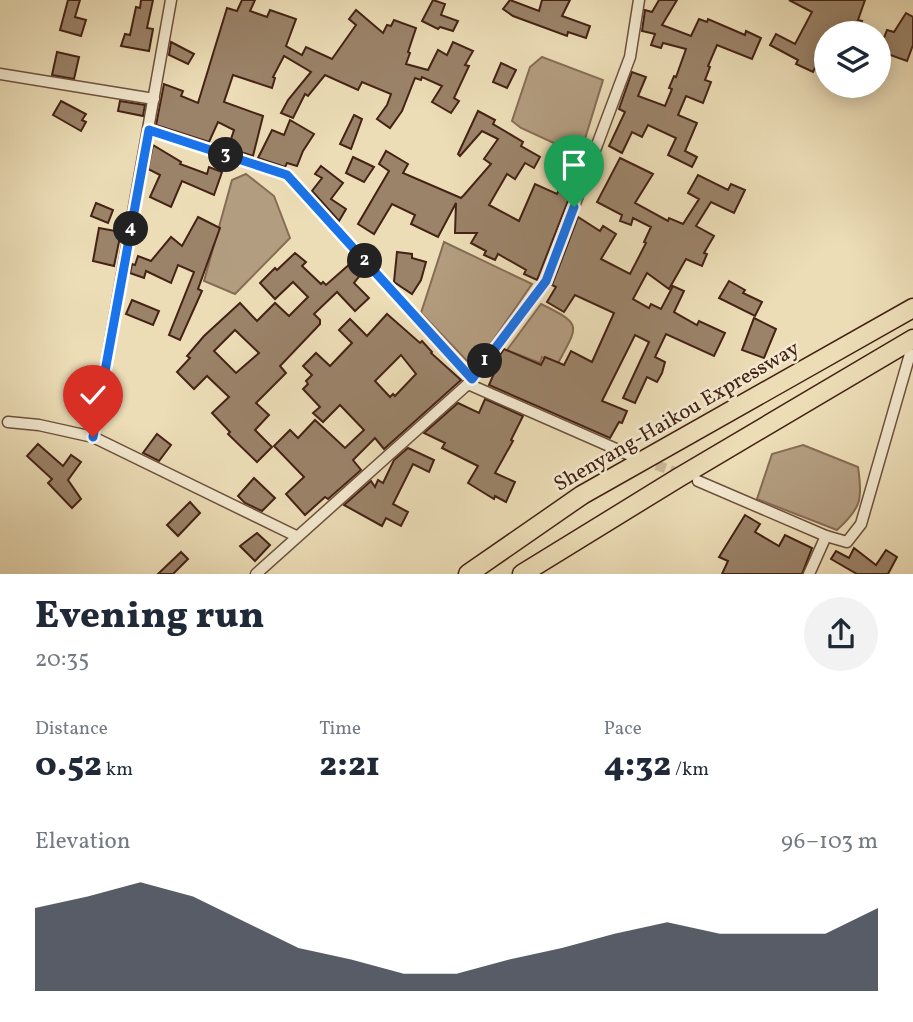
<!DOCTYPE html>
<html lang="en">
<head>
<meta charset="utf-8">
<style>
  body { margin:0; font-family:Vollkorn,serif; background:#f2f2f3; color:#1f2937; height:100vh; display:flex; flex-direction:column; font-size:26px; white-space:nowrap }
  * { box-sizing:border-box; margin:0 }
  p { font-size:23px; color:#747a83 }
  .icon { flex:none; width:38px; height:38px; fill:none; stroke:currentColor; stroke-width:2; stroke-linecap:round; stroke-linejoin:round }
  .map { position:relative; height:574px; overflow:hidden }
  .drawer { display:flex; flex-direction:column; background:#fff; flex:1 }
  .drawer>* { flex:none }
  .buttons { position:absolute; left:814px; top:21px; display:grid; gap:14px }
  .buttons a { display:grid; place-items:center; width:77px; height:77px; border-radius:50%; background:#fff; box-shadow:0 4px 18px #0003; font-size:35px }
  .pin { position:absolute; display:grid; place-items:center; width:60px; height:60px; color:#fff; margin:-72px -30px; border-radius:50% 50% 50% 0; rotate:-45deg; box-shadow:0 0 7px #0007 }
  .pin .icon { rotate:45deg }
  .km { position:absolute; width:35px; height:35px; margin:-18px; border-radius:50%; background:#222; color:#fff; font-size:19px; line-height:35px; text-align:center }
  .round { display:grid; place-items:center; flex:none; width:74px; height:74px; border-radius:37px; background:#f2f2f3 }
  .summary { display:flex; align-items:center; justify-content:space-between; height:119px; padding:0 35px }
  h1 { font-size:38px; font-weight:800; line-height:52px }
  .metrics { display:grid; grid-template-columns:repeat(3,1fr); gap:10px; height:119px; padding:7px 35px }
  .metrics div { display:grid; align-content:center }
  .metrics b { font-size:35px; font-weight:800 }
  .metrics small { font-size:19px; font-weight:400 }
  .metrics p { font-size:19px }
  .chart { height:196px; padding:14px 35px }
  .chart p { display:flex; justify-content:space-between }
  .chart svg { width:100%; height:126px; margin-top:7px; fill:#111827; opacity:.7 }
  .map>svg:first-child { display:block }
  .water { fill:#b39d80; stroke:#876c55; stroke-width:2 }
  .building { fill:#9b8369; stroke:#442215; stroke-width:2; fill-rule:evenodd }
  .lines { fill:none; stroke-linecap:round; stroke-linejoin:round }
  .minor-tunnel { stroke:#cab897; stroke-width:10; stroke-dasharray:10 5; stroke-linecap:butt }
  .minor-casing { stroke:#6e513e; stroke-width:13 }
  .motorway-casing { stroke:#442215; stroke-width:21 }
  .minor { stroke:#f3e9d0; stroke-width:10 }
  .motorway { stroke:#ecddb7; stroke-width:18 }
  .route-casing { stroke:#fff; stroke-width:14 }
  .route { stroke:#1a73e8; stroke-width:9 }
  .labels { text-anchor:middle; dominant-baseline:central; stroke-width:5; stroke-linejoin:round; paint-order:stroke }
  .street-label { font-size:21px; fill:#442215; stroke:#f3e9d0 }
</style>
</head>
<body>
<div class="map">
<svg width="913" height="574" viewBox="0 0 913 574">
  <rect width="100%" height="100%" fill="#ecddb7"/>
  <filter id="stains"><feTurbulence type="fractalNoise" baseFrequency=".00286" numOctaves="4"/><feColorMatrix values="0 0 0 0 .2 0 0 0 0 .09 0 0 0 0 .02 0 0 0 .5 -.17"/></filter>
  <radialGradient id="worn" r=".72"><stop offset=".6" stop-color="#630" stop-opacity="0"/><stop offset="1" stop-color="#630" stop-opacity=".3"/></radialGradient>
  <g class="water">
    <path d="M542 57 603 80 580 155 521 128 512 121 530 67Z"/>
    <path d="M246 174 274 196 290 238 235 294 204 281 232 180Z"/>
    <path d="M444 242 532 284 478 362 472 366 421 313Z"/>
    <path d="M541 304C584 325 578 325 557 365L542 357 540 363 507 350Z"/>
    <path d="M803 445 858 467C863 500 861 508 837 530L757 499 772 454Z"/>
  </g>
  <g class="building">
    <path d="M68 0H80L75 17 86 20 81 36 60 30Z"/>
    <path d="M141 0H153L147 28 153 29 149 51 121 46 125 34 130 35 136 7 140 8Z"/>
    <path d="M242 0H255L250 11 267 17 270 10 296 19 286 46 302 55 306 47 332 59 356 25 349 19 356 10 383 33 387 25 391 26 394 20 416 28 408 52 410 53 406 64 428 70 438 50 447 55 453 42 473 51 465 65 469 66 454 98 459 101 451 113 432 102 442 86 422 77 421 80 415 78 402 111 390 128 377 119 387 105 391 94 362 82 358 90 325 75 308 96 305 94 293 118 281 113 288 100 311 72 284 56 273 77 275 78 272 88 233 75 224 102 263 116 253 156 228 148 234 130 218 122 209 142 156 125 164 84 183 91 181 96 198 103 227 8 237 11Z"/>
    <path d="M433 0 445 4 441 15 458 21 453 31 440 27 438 29 422 21Z"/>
    <path d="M510 0 539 11 542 0H570L562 16 590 26 586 38 568 32 567 36 513 16 503 9Z"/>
    <path d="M659 0H677L662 25 691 36 699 19 707 22 708 19 745 35 746 31 761 38 752 59 717 45 708 66 710 67 705 80 711 82 703 103 686 96 678 115 697 123 685 151 697 157 692 167 668 155 676 138 648 125 642 137 632 132 622 153 609 146 625 112 619 109 632 72 646 77 638 96 665 106 672 89 669 88 674 76 676 77 686 49 663 43 661 48 651 45 655 34 642 31 645 10 652 12Z"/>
    <path d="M789 0H865L858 20 862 21 856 33H826V46L813 72 796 64 798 60 770 45 776 34 795 44 812 12Z"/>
    <path d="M906 13 913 17V45L907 61 879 51 887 30 894 32Z"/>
    <path d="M171 42 194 54 188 64 169 55Z"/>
    <path d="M57 52 79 57 74 79 52 75Z"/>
    <path d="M501 63 516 70 507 88 493 82Z"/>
    <path d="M61 101 86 114 82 120 86 122 81 131 53 115Z"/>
    <path d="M120 101 145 105 143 116 118 111Z"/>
    <path d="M478 111 495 120 493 124 523 142 521 146 540 157 534 168 525 163 515 179 507 174 489 205 519 221 535 184 557 194 565 176 553 170 560 156 582 165 537 280 524 274 526 270 498 254 495 260 484 255 486 251 471 243 477 233H455L456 203 438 237 411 224 415 215 392 204 374 234 358 224 389 171 379 164 386 151 408 164 403 173 461 198 464 195 491 164 484 159 498 139 482 131 460 156 458 154Z"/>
    <path d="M354 115 362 119 351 149 340 144Z"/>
    <path d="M290 120 314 134 303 151 297 166 287 163 285 167 258 158 272 130 284 135Z"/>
    <path d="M153 145 181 162 180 164 207 174 209 167 222 172 214 195 182 181 171 207 150 197 160 175 148 169Z"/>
    <path d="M353 157 374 167 364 182 346 173Z"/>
    <path d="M620 158 653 174 635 203 668 221 669 218 683 224 699 199 688 193 698 175 728 190 731 184 745 190 734 213 711 202 696 226 714 236 704 253 707 254 702 266 686 259 669 289 647 273 633 299 649 308 651 304 661 309 673 286 684 291 674 312 697 325 699 321 725 333 714 356 666 334 655 357 665 362 662 373 657 382 647 377 635 403 623 398 649 342 635 335 602 401 627 411 622 423 619 422 610 438 489 385 495 371 491 369 504 349 541 365 545 357 564 365 571 351 592 362 614 313 575 295 564 312 547 302 556 287 552 285 578 217 600 231 603 226 616 234 601 259 630 274 646 243 644 242 651 227 633 218 631 225 620 221 622 215 597 202Z"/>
    <path d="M321 166 343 183 331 199 346 209 339 221 312 191 322 178 315 174Z"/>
    <path d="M96 203 113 210 108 223 91 216Z"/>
    <path d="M198 217 220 228 198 289 202 291 180 340 169 335 194 272 178 265 171 283 146 271 144 278 130 273 132 264 135 265 138 256 151 261 171 237 182 246Z"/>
    <path d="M99 228 121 232 114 266 93 261Z"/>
    <path d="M397 252 412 254V258L426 262 421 280 412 294 394 282Z"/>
    <path d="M295 253 306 262 302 266 321 284 323 282 326 285 351 263 361 274 354 283 369 298 355 311 337 292 314 314 320 320V324L280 366 286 373 256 403 269 415 255 430 272 447 257 462 228 434 230 432 212 413 229 397 207 376 194 389 177 372 190 358 187 356 204 336 240 303 257 321 275 303 289 316 308 297 293 282 275 299 260 283 275 268 277 270ZM235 330 259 353 236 373 214 351Z"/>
    <path d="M729 281 745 290 743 293 762 302 755 316 719 298Z"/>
    <path d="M132 300 159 311 153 325 126 314Z"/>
    <path d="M387 314 420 343 422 341 432 352 431 353 461 380 384 449 375 438 353 460 361 470 328 499 325 497 305 515 286 494 304 477 274 446 290 430 298 438 315 420 345 448 364 430 340 405 323 422 313 413 320 407 303 389 308 384 306 381 312 375 303 366 316 353 330 366 352 343 339 330 350 319 367 336ZM401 355 416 374 395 396 393 394 390 397 375 381Z"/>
    <path d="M754 318 776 329 764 358 742 350Z"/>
    <path d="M485 399 523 416 511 440 513 441 495 473 515 482 506 502 495 496 494 499 468 483 478 466 442 448 445 443 424 433 458 403 479 413Z"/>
    <path d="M157 434 171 445 159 461 143 453Z"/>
    <path d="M38 444 63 466 71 455 81 462 68 480 81 499 72 508 48 483 52 479 27 456Z"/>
    <path d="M408 448 434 460 429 472 413 464 393 504 408 512 401 526 386 518 382 526 344 505 371 481 375 487 378 480 383 483 394 460Z"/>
    <path d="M254 478 275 498 262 511 245 503 238 496Z"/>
    <path d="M190 502 200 513 178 536 167 525Z"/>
    <path d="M745 515 760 524 755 532 779 546 785 535 812 548 802 574H722L728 561 719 557Z"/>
    <path d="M257 533 270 545 255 561 240 546Z"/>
    <path d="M854 548 876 565 886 550 897 557 888 574H857L831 559 836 551 849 558Z"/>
    <path d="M181 552 188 559 173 574H158Z"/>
  </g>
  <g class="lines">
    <path class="minor-tunnel" d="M642 460 684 475"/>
    <defs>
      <g id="minor">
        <path d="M0 74 154 99"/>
        <path d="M149 130 287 175 472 379"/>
        <path d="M468 384 546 281 630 57 639 0"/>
        <path d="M8 422 39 425 93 437 296 536"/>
        <path d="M93 437 171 0"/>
        <path d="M698 481 826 536 847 542 861 524 910 354"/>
        <path d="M256 574 468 384 632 456"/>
        <path d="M809 574 826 536"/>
      </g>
      <g id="motorway">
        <path d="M468 574 582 495 913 308"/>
        <path d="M522 574 678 478 913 339"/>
      </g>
    </defs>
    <use href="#minor" class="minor-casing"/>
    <use href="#motorway" class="motorway-casing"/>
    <use href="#minor" class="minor"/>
    <use href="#motorway" class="motorway"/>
  </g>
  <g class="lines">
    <defs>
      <path id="route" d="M93 437 149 130 287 175 472 379 546 281 574 207"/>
    </defs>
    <use href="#route" class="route-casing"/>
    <use href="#route" class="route"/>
  </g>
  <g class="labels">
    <g class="street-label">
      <text transform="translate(677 417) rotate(-30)">Shenyang-Haikou Expressway</text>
    </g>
  </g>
  <rect width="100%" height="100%" filter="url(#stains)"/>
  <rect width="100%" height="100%" fill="url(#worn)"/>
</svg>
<div class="buttons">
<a><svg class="icon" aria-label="layers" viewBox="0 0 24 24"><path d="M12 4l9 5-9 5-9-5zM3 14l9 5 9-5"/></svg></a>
</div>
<div class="pin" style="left:574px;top:207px;background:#1e9e55"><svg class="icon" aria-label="arrive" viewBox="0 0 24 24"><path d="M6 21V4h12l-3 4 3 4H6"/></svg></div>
<div class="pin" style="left:93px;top:437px;background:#d93025"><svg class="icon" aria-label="check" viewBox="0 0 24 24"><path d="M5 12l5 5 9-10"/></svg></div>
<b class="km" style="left:485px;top:361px">1</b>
<b class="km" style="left:365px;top:261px">2</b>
<b class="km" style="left:226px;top:155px">3</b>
<b class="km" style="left:131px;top:229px">4</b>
</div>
<section class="drawer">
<div class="summary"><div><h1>Evening run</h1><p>20:35</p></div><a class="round"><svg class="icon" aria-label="share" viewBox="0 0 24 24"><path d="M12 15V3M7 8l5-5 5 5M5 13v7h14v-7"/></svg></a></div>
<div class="metrics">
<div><p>Distance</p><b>0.52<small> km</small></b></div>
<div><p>Time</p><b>2:21</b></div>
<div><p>Pace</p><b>4:32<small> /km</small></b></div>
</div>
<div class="chart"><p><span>Elevation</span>96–103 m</p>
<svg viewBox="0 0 160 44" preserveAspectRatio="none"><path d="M0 44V15L10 11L20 6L30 11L40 20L50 29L60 33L70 38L80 38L90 33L100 29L110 24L120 20L130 24L140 24L150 24L160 15V44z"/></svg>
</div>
</section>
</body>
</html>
